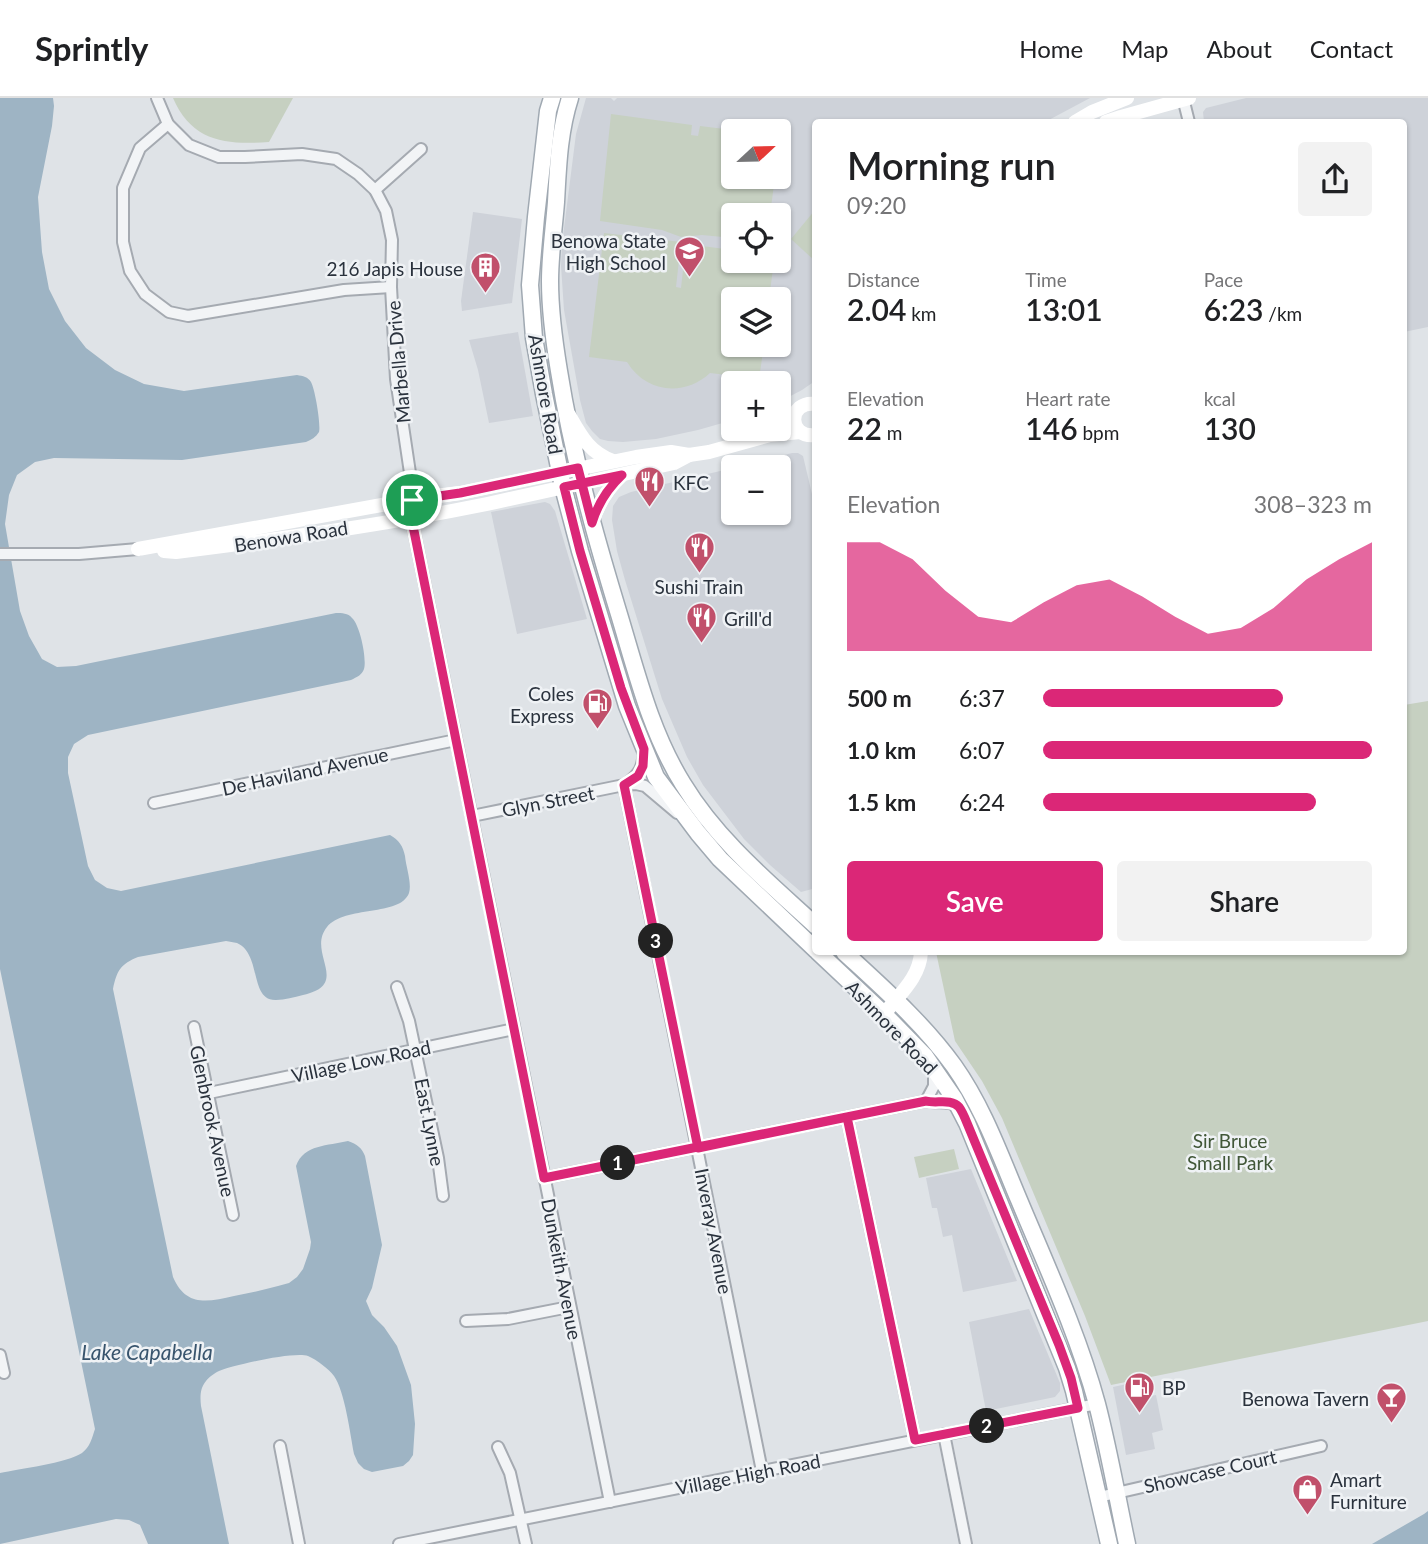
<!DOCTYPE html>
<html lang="en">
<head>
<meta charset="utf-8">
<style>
  body { margin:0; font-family:Lato,sans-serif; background:#f2f2f2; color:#202124; height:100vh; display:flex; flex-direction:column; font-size:26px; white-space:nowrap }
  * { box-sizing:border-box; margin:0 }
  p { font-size:23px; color:#757577 }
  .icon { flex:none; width:38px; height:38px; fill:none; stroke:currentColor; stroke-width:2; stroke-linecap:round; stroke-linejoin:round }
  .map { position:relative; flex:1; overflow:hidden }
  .details { position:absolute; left:812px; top:21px; width:595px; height:836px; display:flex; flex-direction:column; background:#fff; border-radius:7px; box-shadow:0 2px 5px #0004 }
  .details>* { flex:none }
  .needle { width:46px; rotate:68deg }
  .buttons { position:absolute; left:721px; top:21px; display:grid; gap:14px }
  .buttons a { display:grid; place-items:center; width:70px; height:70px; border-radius:7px; background:#fff; box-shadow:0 2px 5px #0004; font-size:35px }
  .pin { position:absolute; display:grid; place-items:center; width:60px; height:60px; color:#fff; margin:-30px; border:4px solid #fff; border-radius:50%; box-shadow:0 2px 7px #0007 }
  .km { position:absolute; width:35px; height:35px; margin:-18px; border-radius:50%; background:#222; color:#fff; font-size:19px; line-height:35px; text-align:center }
  .round { display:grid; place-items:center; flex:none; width:74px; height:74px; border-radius:7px; background:#f2f2f2 }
  .head { display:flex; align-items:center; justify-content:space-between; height:119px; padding:0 35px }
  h1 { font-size:38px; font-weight:600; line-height:52px }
  .stats { display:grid; grid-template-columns:repeat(3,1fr); gap:10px; height:119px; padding:7px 35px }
  .stats div { display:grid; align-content:center }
  .stats b { font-size:30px; font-weight:600 }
  .stats small { font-size:19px; font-weight:400 }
  .stats p { font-size:19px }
  .chart { height:196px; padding:14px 35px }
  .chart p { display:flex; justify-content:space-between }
  .chart svg { width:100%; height:126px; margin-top:7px; fill:#db2777; opacity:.7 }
  .action { display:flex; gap:14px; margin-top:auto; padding:14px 35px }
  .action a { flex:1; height:80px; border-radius:7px; background:#db2777; color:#fff; font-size:28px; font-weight:600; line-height:80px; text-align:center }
  .action a+a { background:#f2f2f2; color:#202124 }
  ul { padding:0 35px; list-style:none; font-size:23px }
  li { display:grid; grid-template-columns:112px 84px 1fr; align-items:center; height:52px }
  li i { height:18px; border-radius:9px; background:#db2777 }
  header { display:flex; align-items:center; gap:42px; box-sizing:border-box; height:98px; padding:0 35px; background:#fff; border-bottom:2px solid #e0e0e0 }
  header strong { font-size:33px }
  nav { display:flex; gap:38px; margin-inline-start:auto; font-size:24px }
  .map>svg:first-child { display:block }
  .built { fill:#ced2d9; fill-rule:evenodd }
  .green { fill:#c6d0c1 }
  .water { fill:#9eb4c4 }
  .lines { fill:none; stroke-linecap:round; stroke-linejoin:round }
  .street-casing { stroke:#a5aab1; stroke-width:14 }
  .primary-casing { stroke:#a0a9b2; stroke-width:19 }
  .street { stroke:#f2f4f6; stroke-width:10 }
  .secondary { stroke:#fff; stroke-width:14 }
  .primary { stroke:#fff; stroke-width:16 }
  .route-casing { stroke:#fff; stroke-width:14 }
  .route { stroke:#db2777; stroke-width:9 }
  .labels { text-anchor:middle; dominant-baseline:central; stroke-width:5; stroke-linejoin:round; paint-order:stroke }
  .poi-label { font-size:19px; fill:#2a323d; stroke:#eff2f5; text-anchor:end }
  .street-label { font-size:19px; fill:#2a323d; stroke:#eff2f5 }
  .park-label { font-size:19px; fill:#415738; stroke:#eff2f5 }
  .water-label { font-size:21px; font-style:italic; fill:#38546d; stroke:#eff2f5 }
</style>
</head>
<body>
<header>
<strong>Sprintly</strong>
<nav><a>Home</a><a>Map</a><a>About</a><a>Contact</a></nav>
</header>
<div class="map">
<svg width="1428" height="1446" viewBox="0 0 1428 1446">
  <rect width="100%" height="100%" fill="#dfe3e7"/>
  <g class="built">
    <path d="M586 0H611L614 3 617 0H1090L1045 24H816L815 283 802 292 779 304V285H733V322L698 332 656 341 623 344 608 343 600 341 592 333 586 325 580 302 564 212 561 168 562 146 576 36ZM733 33H779V79H733ZM733 117H779V163H733ZM733 201H779V247H733Z"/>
    <path d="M1246 0H1428V229L1404 234V24H1204L1203 14 1206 10Z"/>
    <path d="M473 114 522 121 512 205 462 213 461 203Z"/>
    <path d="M518 234 533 318 489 325 478 272 469 242Z"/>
    <path d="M792 355H798L803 358 816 413V790L801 794 770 767 744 741 703 687 687 659 662 601 625 482 617 453 612 422 613 408 619 399 631 394 733 370V415H779V369H737Z"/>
    <path d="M545 404 550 406 555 413 587 521 517 536 491 414Z"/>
    <path d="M971 1071 1017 1183 963 1194 952 1137 943 1139 937 1110H932L926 1080Z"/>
    <path d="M1029 1211 1060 1285V1293L1055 1299 986 1313 969 1224Z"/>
    <path d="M1141 1283 1145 1299 1156 1297 1163 1332 1152 1335 1155 1351 1126 1357 1113 1289Z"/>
  </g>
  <g class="green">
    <path d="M173 0H293L269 44C226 47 192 44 173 0Z"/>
    <path d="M611 16 692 27 691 37 698 38 700 28 741 33H733V79H775L770 117H733V140L702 137 681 139 662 132 600 123Z"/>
    <path d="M815 112V163L791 141Z"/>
    <path d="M604 135 681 144 676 189 681 190 686 146 733 152V163H774L769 201H733V247H764L759 281 710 275C684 299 646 295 627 264L589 259Z"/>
    <path d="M1428 603V1223L1111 1287 1085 1218 1002 1020 982 983 955 943 936 854H1404V607Z"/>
    <path d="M954 1051 959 1071 919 1080 914 1059Z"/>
  </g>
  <g class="water">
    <path d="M0 0H53L54 8 52 28 38 99 42 154 49 191 65 223 86 250 115 272 144 286 184 293 297 277C303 278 308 279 311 284 315 291 321 327 319 334 316 339 311 342 306 344L182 362 54 360 35 364 17 377 9 397 5 426 20 513 29 538 42 561 57 569 76 568 336 515C342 515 348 515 352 520 360 527 367 561 364 571 362 577 357 579 351 582L88 637 74 646 68 659V675L88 768 95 782 107 790 121 793 390 737C399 742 403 748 405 758 406 769 412 785 409 795 400 819 345 807 327 829 306 855 352 886 303 897 294 899 285 902 276 902 249 903 262 856 237 845 233 844 230 844 226 843L138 859C121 866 117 872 113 891L173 1179C186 1209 207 1204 234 1198 249 1195 264 1192 278 1188L289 1185 297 1179 303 1171 310 1151 311 1144 296 1068C304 1046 328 1048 348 1043 357 1046 362 1050 365 1058L382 1147 372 1190 366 1203 372 1217 384 1229 397 1248 411 1287 415 1326 413 1357 409 1363 403 1368 372 1374 364 1371 358 1365 354 1356C350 1335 345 1294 334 1278 329 1271 317 1262 308 1258 295 1253 233 1267 219 1273 215 1275 209 1279 206 1283 200 1290 200 1299 201 1308L229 1446H148L140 1427 129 1422 116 1421 0 1446V1375C19 1371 67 1365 82 1355 90 1349 92 1340 95 1331L0 871Z"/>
    <path d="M1428 1413V1446H1372L1424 1416Z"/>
  </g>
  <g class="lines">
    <defs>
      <g id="street">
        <path d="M157 0 168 26 189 47 219 59H245L302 56 336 61 358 76 375 92 386 113 392 142 391 189 396 281 413 395V428L610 1404"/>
        <path d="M1183 0 1189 24"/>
        <path d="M168 26 140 50 123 90V144L130 173 145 196 169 214 188 218 344 192 391 189"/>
        <path d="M375 92 421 51"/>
        <path d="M0 456H79L138 451"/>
        <path d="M626 686C640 676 643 669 644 653"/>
        <path d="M624 687 762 1373"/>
        <path d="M154 705 456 642"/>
        <path d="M472 718 624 687 636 686 645 688 677 715"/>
        <path d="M397 889 409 923 438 1060 443 1098"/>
        <path d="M194 929 233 1117"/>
        <path d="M209 995 514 931"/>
        <path d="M926 1003 934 988V973"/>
        <path d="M847 1019 915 1342"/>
        <path d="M544 1080 926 1003C937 1006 947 1002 958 1008"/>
        <path d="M466 1223 508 1221 569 1209"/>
        <path d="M0 1257 4 1275"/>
        <path d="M944 1336 966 1446"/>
        <path d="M280 1348 299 1446"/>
        <path d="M498 1349 510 1375 526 1446"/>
        <path d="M1099 1399 1321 1348"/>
        <path d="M399 1446 1097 1306"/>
      </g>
      <g id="primary">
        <path d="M552 0 548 13 536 119 530 187 534 240 544 296 563 389 580 453 627 608 656 679 698 735 720 761 816 852"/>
        <path d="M570 0C559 34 558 69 556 104 554 130 550 157 550 183 550 213 554 243 559 273 572 355 594 434 618 513 636 572 650 633 683 686 717 742 768 784 816 828"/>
        <path d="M818 854 884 916 925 958 954 1000 967 1025 1067 1270 1074 1293 1109 1446"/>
        <path d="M844 854C883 890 923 925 954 968 983 1009 1000 1057 1019 1102 1047 1169 1078 1236 1097 1306 1109 1352 1117 1399 1127 1446"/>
      </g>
    </defs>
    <use href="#street" class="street-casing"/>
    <use href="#primary" class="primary-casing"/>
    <use href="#street" class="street"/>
    <g class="secondary">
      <path d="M1075 24 1092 14 1127 0"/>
      <path d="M1106 24 1121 19 1189 0"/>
      <path d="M816 306C787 302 787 341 816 337"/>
      <path d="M569 317C581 338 589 354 613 363"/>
      <path d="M592 425C598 406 606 392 621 378"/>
      <path d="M138 451 426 399 460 395 636 359 671 354 689 357 709 354 770 337 800 334"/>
      <path d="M164 453 176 454C280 441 384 427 487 406 549 393 611 379 674 365L689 357"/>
      <path d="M889 910C903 893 920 877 921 854"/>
    </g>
    <use href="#primary" class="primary"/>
  </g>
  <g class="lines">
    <defs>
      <path id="route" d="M412 402 413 428 544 1080 926 1003C936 1006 951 1000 959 1009 962 1013 965 1020 967 1025L1059 1247 1071 1280 1078 1310 915 1342 847 1019 698 1050 624 687 638 678 643 668 644 651 621 590 580 453 564 389 622 377C607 391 598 405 592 425L578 370 460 395 412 402"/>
    </defs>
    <use href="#route" class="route-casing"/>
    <use href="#route" class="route"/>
  </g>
  <defs>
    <symbol id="school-pin" viewBox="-11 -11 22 30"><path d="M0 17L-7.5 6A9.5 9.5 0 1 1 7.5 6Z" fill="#c1506b" stroke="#eff2f5"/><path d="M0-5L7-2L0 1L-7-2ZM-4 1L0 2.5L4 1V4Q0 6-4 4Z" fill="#fff"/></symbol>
    <symbol id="building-pin" viewBox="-11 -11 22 30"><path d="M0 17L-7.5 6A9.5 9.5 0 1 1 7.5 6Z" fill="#c1506b" stroke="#eff2f5"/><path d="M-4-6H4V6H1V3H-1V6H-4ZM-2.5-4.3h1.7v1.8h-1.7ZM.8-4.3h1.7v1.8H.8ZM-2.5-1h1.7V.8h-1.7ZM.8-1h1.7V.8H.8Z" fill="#fff"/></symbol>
    <symbol id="restaurant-pin" viewBox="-11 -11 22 30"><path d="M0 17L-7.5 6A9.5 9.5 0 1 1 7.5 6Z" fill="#c1506b" stroke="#eff2f5"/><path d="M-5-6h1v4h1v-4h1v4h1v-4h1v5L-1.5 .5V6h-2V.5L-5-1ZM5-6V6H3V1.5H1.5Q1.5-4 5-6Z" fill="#fff"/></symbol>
    <symbol id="fuel-pin" viewBox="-11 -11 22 30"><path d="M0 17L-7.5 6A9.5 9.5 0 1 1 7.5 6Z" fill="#c1506b" stroke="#eff2f5"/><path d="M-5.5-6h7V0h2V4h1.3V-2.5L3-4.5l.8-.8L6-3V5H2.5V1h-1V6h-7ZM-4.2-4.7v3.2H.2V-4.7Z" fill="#fff"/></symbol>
    <symbol id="bar-pin" viewBox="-11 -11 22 30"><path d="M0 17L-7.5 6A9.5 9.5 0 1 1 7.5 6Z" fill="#c1506b" stroke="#eff2f5"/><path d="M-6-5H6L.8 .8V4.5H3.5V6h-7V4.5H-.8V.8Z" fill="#fff"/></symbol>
    <symbol id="shop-pin" viewBox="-11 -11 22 30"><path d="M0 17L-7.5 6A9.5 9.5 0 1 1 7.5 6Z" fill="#c1506b" stroke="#eff2f5"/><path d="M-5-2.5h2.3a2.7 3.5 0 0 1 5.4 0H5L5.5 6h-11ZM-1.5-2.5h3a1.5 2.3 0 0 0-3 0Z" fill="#fff"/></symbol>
  </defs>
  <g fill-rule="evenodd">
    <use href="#school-pin" x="672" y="136" width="35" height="47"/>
    <use href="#building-pin" x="468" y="152" width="35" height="47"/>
    <use href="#restaurant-pin" x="632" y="366" width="35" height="47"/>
    <use href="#restaurant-pin" x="682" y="432" width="35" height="47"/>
    <use href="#restaurant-pin" x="684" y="502" width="35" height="47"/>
    <use href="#fuel-pin" x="580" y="588" width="35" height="47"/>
    <use href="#fuel-pin" x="1122" y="1272" width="35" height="47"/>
    <use href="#bar-pin" x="1374" y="1282" width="35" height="47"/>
    <use href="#shop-pin" x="1290" y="1374" width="35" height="47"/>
  </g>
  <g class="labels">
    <g class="poi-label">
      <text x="666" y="142">Benowa State<tspan x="666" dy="22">High School</tspan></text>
      <text x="463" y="170">216 Japis House</text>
      <text x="673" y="384" text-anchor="start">KFC</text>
      <text x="699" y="488" text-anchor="middle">Sushi Train</text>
      <text x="724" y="520" text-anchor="start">Grill'd</text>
      <text x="574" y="595">Coles<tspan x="574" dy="22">Express</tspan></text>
      <text x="1162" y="1289" text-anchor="start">BP</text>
      <text x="1369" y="1300">Benowa Tavern</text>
      <text x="1330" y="1381" text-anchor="start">Amart<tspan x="1330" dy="22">Furniture</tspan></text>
    </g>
    <g class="street-label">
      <text transform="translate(398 264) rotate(-95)">Marbella Drive</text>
      <text transform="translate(546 296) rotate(80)">Ashmore Road</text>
      <text transform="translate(291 438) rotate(-9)">Benowa Road</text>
      <text transform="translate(305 673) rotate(-12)">De Haviland Avenue</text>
      <text transform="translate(548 703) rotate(-11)">Glyn Street</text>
      <text transform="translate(892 929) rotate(46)">Ashmore Road</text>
      <text transform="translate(361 963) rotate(-12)">Village Low Road</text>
      <text transform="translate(213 1023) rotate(78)">Glenbrook Avenue</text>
      <text transform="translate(430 1024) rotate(79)">East Lynne</text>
      <text transform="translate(714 1133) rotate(79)">Inveray Avenue</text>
      <text transform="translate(562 1171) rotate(79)">Dunkeith Avenue</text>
      <text transform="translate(1210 1373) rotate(-13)">Showcase Court</text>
      <text transform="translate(748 1376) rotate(-11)">Village High Road</text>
    </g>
    <g class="park-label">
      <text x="1230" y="1042">Sir Bruce<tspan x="1230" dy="22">Small Park</tspan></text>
    </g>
    <g class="water-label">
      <text x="147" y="1253">Lake Capabella</text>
    </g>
  </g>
</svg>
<div class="buttons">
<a><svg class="needle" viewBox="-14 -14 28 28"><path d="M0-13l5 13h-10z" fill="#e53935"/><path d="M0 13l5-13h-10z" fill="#757577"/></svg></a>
<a><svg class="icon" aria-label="locate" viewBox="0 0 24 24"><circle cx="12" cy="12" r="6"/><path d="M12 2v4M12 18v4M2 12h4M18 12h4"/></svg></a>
<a><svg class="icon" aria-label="layers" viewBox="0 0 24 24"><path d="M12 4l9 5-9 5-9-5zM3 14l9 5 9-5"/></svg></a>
<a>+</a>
<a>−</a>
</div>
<div class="pin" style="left:412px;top:402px;background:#1e9e55"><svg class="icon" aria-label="arrive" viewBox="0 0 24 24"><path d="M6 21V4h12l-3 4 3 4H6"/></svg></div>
<b class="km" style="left:618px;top:1065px">1</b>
<b class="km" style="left:987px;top:1328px">2</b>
<b class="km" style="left:656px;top:843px">3</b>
<section class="details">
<div class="head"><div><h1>Morning run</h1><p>09:20</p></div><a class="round"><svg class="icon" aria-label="share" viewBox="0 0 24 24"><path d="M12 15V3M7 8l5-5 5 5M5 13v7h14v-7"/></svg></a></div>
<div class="stats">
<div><p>Distance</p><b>2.04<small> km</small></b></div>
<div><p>Time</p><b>13:01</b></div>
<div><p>Pace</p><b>6:23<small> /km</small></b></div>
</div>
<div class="stats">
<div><p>Elevation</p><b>22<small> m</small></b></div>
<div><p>Heart rate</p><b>146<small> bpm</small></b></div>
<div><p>kcal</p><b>130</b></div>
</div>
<div class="chart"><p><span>Elevation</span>308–323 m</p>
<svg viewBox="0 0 160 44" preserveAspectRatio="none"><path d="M0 44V6L10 6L20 12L30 23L40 32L50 34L60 27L70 21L80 19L90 25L100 32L110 38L120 36L130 29L140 19L150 12L160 6V44z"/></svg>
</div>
<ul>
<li><b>500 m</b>6:37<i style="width:73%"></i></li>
<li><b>1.0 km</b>6:07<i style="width:100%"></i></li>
<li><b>1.5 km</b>6:24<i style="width:83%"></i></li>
</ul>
<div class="action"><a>Save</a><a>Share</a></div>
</section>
</div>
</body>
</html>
